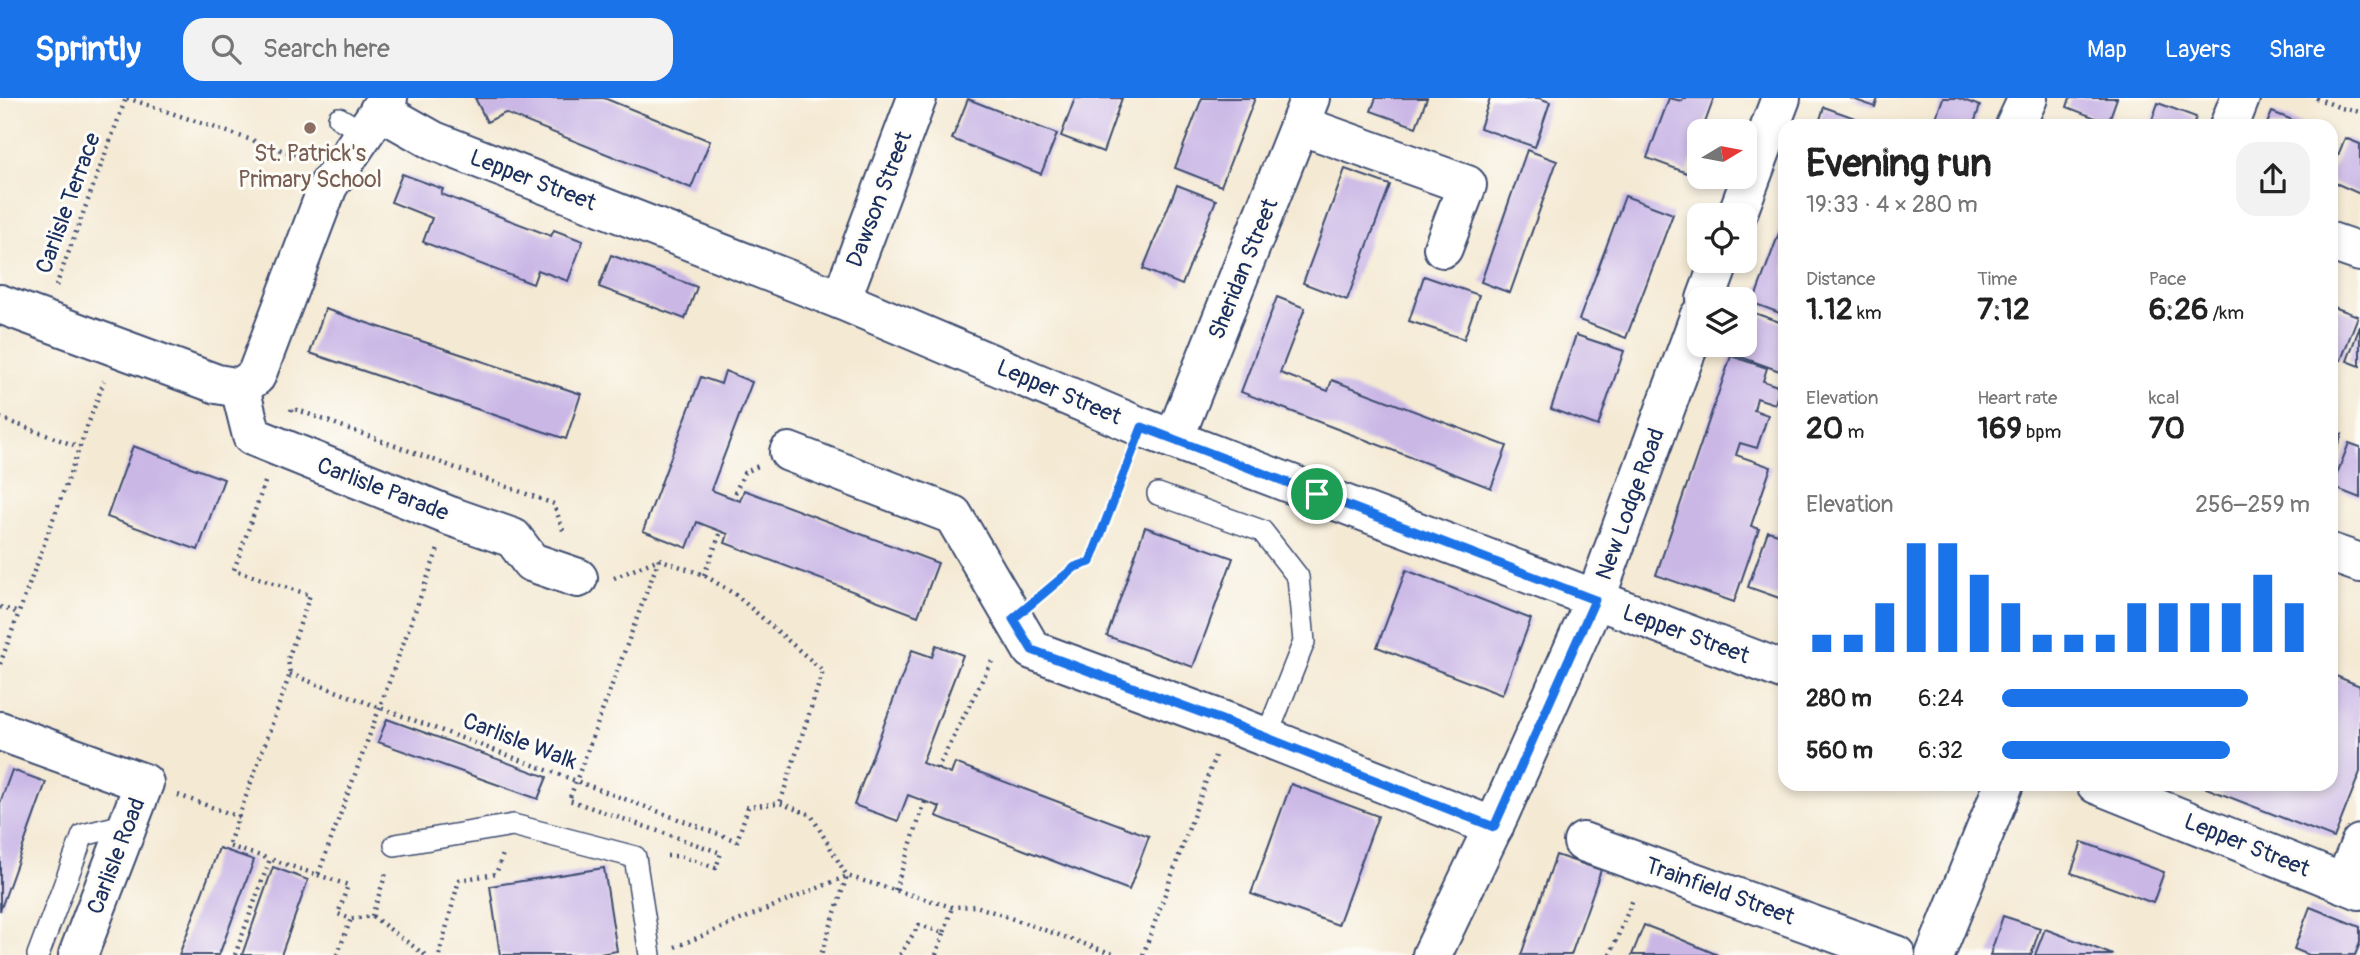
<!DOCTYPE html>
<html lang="en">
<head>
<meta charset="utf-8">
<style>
  body { margin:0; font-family:Pangolin,sans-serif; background:#f2f2f2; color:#222; height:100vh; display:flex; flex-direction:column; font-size:26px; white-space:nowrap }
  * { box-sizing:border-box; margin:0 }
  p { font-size:23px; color:#767676 }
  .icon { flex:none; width:38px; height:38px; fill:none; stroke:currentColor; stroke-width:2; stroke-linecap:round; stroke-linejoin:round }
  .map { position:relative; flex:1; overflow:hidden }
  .drawer { position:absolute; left:1778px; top:21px; width:560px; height:672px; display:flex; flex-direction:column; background:#fff; border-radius:21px; box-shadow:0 4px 10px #0003 }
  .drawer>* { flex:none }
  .needle { width:46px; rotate:80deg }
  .fabs { position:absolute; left:1687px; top:21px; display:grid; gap:14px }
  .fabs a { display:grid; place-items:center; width:70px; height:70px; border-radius:14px; background:#fff; box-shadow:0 4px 10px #0003; font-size:35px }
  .pin { position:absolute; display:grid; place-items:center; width:60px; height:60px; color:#fff; margin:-30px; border:4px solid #fff; border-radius:50%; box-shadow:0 2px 7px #0007 }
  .round { display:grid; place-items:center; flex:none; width:74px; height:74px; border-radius:21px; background:#f2f2f2 }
  .head { display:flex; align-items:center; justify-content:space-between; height:119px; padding:0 28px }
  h1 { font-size:38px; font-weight:700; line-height:52px }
  .figures { display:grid; grid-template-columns:repeat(3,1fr); gap:10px; height:119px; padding:7px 28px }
  .figures div { display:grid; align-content:center }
  .figures b { font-size:30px; font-weight:700 }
  .figures small { font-size:19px; font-weight:400 }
  .figures p { font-size:19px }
  .chart { height:196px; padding:14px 28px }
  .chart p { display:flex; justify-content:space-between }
  .chart svg { width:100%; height:126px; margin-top:7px; stroke:#1a73e8; stroke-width:6 }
  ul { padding:0 28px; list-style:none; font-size:23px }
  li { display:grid; grid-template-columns:112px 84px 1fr; align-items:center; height:52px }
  li i { height:18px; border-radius:9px; background:#1a73e8 }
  header { display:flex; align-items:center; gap:42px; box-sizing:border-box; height:98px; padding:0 35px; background:#1a73e8; color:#fff }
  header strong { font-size:33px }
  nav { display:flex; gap:38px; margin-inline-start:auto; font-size:24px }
  .search { width:490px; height:63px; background:#f2f2f2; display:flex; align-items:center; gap:18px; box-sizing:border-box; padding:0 24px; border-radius:21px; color:#767676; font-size:26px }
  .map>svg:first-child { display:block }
  .building { fill:#cab7e6 }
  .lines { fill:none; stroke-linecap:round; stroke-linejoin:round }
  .lane-casing { stroke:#3c4b70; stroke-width:24 }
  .street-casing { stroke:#3c4b70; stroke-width:42 }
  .secondary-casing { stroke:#3c4b70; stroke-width:42 }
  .path { stroke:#3c4b70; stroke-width:4.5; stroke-dasharray:2 5; stroke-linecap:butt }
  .lane { stroke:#fff; stroke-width:21 }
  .street { stroke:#fff; stroke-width:38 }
  .secondary { stroke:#fff; stroke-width:38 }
  .route-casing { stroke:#fff; stroke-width:14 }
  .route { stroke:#1a73e8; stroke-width:9 }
  .education-dot { fill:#8d6e63; stroke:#fdfcf7; stroke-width:2.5 }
  .labels { text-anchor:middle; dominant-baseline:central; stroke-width:6; stroke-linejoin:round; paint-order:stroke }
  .education-label { font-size:23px; fill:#785e54; stroke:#fdfcf7 }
  .street-label { font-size:23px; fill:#1b2f5e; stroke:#fdfcf7 }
</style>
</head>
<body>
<header>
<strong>Sprintly</strong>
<div class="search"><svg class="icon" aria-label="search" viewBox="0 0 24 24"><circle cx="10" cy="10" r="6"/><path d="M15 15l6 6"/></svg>Search here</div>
<nav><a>Map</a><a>Layers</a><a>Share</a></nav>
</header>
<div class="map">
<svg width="2360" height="857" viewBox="0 0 2360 857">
  <rect width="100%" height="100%" fill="#fdfcf7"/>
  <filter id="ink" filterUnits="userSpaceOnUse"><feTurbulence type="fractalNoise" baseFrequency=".0143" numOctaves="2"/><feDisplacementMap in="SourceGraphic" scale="14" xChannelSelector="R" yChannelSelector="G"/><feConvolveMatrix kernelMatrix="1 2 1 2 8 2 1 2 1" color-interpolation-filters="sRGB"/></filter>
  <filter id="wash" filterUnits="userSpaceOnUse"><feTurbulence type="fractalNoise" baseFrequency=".00686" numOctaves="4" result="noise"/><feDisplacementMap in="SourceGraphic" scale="28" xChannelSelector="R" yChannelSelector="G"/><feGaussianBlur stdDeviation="1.57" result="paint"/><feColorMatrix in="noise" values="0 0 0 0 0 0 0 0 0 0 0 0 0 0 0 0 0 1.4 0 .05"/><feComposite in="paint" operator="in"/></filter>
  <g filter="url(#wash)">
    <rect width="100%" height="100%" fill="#f4e9d3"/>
    <g id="blocks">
      <g class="building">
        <path d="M475 0H604L710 43 691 90 505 15 487 24Z"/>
        <path d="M1075 0H1122L1103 54 1061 38Z"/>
        <path d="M1202 0H1255L1221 88 1175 70Z"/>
        <path d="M1376 0H1427L1416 29 1371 13Z"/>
        <path d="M1490 0H1539L1550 4 1535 49 1480 30Z"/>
        <path d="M1669 0 1682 3 1683 0H1714L1702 33H1699V42L1687 75 1647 60Z"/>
        <path d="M1850 0H1878L1875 9Z"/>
        <path d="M1943 0H1958L1980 8 1973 28H1933Z"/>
        <path d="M2070 0H2117L2108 25 2067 9Z"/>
        <path d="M968 1 1057 36 1041 76 952 41Z"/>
        <path d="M2158 5 2196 19 2193 28H2150Z"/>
        <path d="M1824 9 1869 25 1868 28H1818Z"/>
        <path d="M2272 14 2308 28H2266Z"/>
        <path d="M2345 40 2360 46V96L2331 83V75Z"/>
        <path d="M1527 52 1557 63 1510 195 1481 184Z"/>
        <path d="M1345 71 1390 87 1347 202 1303 185Z"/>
        <path d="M402 76 443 91 441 96 551 138 554 132 583 143 568 183 538 172 533 186 423 144 432 120 391 104Z"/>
        <path d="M1177 87 1216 102 1182 187 1143 171Z"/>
        <path d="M1625 98 1673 116 1626 240 1579 222Z"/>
        <path d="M1785 119V217L1753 205Z"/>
        <path d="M611 157 697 189 685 221 599 189Z"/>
        <path d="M1424 178 1479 197 1464 241 1409 223Z"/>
        <path d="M1277 199 1305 210 1280 275 1328 293 1332 282 1507 348 1491 390 1241 294Z"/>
        <path d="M2331 208 2358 218 2341 262 2331 259Z"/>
        <path d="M325 211 581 296 566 341 310 255Z"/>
        <path d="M1749 213 1785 226V275L1733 256 1736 247H1745V223Z"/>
        <path d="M2360 228V268L2347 263Z"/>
        <path d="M1576 237 1624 253 1598 328 1551 311Z"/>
        <path d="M1731 258 1767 270 1763 283 1780 289 1775 306 1757 300 1754 312 1768 317 1757 350 1740 345 1736 357 1771 369 1751 428 1759 431 1734 504 1656 477Z"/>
        <path d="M725 273 752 284 711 392 740 403 744 392 938 465 918 518 725 445 728 436 697 424 687 450 643 433 701 279 721 286Z"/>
        <path d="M2331 332 2342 336 2331 366Z"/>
        <path d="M2349 345 2360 349V400L2332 389Z"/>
        <path d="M133 348 224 381 198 452 107 419Z"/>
        <path d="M1145 429 1233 460 1193 569 1107 538Z"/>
        <path d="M1768 433 1785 438V502L1748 489Z"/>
        <path d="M1406 472 1531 521 1502 597 1377 549Z"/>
        <path d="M936 547 963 557 922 665 951 676 955 665 1149 738 1129 792 936 718 940 709 908 697 898 723 854 707 912 552 932 559Z"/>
        <path d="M2331 576 2360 588V674L2334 740 2206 690 2207 686H2331Z"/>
        <path d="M387 621 547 679 538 701 378 644Z"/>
        <path d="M12 672 46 684 0 813V705Z"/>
        <path d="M1291 686 1378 718 1338 827 1251 796Z"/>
        <path d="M2082 744 2164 774 2153 805 2071 775Z"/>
        <path d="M219 750 254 762 219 857H179Z"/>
        <path d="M1556 757 1601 772 1571 857H1521Z"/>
        <path d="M273 769 308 782 281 857H242Z"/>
        <path d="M604 770 617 853 594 857H500L490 788Z"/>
        <path d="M2310 809 2360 829V845L2355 857H2309L2294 851Z"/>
        <path d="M2003 818 2040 830 2031 857H1990Z"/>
        <path d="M1644 827 1673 838 1718 857H1632Z"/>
        <path d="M2045 831 2085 846 2113 857H2035Z"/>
      </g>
    </g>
  </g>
  <g filter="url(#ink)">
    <use href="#blocks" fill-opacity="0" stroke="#3c4b70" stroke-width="2"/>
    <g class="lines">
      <defs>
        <g id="lane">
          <path d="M339 20 364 35"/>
          <path d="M1158 396 1262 433 1298 479 1304 544 1266 640"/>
          <path d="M395 747 513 727 635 759 650 857"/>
          <path d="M38 857 83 737 128 726"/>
        </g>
        <g id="street">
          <path d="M388 0 328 88 256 278 240 290 252 338 450 418 513 440 531 464 578 480"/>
          <path d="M379 12 434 43 841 202 1141 329 1785 573"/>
          <path d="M1300 27 1467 87 1443 150"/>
          <path d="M2015 28 2028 0"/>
          <path d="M2229 28 2240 0"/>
          <path d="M2331 144 2360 154"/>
          <path d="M841 202 917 0"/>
          <path d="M0 206 217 286 240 290"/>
          <path d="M1174 341 1310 0"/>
          <path d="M789 354 953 417 1032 552 1227 624 1494 729"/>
          <path d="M2331 455 2360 465"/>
          <path d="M0 633 144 685 78 857"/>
          <path d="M2096 686 2360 792"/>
          <path d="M1583 744 1896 857"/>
          <path d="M2344 786 2360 746"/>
          <path d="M1935 857 2004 686"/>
        </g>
        <g id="secondary">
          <path d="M1737 117 1781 0"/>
          <path d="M1706 201 1720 163"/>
          <path d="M1432 857 1500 715 1595 502 1699 219"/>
        </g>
      </defs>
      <use href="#lane" class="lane-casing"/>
      <use href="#street" class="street-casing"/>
      <use href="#secondary" class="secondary-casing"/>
      <g class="path">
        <path d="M127 0 302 59"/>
        <path d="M2316 0 2341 10 2360 14"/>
        <path d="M56 188 126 0"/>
        <path d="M291 313 292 310 554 406 564 435"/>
        <path d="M0 320 79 349"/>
        <path d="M265 384 234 472 310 497 288 561 290 576 228 748 270 761"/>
        <path d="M735 395 744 375 758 368"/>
        <path d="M659 461 569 702 721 755 716 770 680 758H664"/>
        <path d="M704 477 720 436"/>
        <path d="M614 480 659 461 704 477 736 497 823 573 780 705"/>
        <path d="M1043 496 1075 469 1090 464 1129 363"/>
        <path d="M0 509 19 515"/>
        <path d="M0 566 104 283"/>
        <path d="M290 576 737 743 748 709 780 705 811 717 847 778 821 857"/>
        <path d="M937 671 994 559"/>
        <path d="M178 697 239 719"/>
        <path d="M318 777 348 787 338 816 351 821 372 818 425 857"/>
        <path d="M895 792 925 704"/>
        <path d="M372 818 387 772"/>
        <path d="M675 849 847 778 952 809 976 808 1116 857"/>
        <path d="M235 857 270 761 318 777 438 451"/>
        <path d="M337 857 351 821"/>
        <path d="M439 857 459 782 496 776 503 756"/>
        <path d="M900 857 919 827 944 835 952 809"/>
        <path d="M936 857 944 835"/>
        <path d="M1143 857 1215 658"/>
        <path d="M1610 857 1634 799"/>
      </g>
      <use href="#lane" class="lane"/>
      <use href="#street" class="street"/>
      <use href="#secondary" class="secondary"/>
    </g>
  </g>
  <g class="lines" filter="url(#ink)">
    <defs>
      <path id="route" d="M1142 329 1595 502 1494 729 1227 624 1032 552 1013 521 1075 469 1090 464Z"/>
    </defs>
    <use href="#route" class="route-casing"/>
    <use href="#route" class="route"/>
  </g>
  <circle class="education-dot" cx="310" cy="30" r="7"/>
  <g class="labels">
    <g class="education-label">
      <text x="310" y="55">St. Patrick's<tspan x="310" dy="26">Primary School</tspan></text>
    </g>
    <g class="street-label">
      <text transform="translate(533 82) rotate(21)">Lepper Street</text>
      <text transform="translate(879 101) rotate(-69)">Dawson Street</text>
      <text transform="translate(68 105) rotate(-70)">Carlisle Terrace</text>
      <text transform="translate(1243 171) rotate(-68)">Sheridan Street</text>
      <text transform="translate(1059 294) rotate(23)">Lepper Street</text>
      <text transform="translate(383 391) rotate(21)">Carlisle Parade</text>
      <text transform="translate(1630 406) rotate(-70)">New Lodge Road</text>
      <text transform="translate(1686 536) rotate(20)">Lepper Street</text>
      <text transform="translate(520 643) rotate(21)">Carlisle Walk</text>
      <text transform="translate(2247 747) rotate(22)">Lepper Street</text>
      <text transform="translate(116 758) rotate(-69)">Carlisle Road</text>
      <text transform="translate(1720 793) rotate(20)">Trainfield Street</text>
    </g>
  </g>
</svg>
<div class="fabs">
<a><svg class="needle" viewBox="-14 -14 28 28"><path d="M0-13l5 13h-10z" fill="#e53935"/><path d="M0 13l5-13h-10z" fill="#767676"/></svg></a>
<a><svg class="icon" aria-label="locate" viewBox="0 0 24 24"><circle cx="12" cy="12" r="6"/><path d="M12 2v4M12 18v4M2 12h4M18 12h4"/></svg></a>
<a><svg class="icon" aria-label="layers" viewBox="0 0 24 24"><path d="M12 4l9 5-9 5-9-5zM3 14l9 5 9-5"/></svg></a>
</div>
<div class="pin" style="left:1317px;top:396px;background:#1e9e55"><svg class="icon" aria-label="arrive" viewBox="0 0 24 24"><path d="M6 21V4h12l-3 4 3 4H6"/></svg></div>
<section class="drawer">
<div class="head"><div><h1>Evening run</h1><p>19:33 · 4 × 280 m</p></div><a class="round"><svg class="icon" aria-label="share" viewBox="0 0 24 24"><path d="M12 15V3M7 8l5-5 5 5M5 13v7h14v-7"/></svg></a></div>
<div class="figures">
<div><p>Distance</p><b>1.12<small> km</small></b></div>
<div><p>Time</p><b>7:12</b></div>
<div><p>Pace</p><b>6:26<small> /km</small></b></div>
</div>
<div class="figures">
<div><p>Elevation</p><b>20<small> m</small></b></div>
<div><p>Heart rate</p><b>169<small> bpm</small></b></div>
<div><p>kcal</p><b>70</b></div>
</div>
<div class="chart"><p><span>Elevation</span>256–259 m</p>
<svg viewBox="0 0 160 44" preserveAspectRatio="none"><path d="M5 44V38M15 44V38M25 44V27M35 44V6M45 44V6M55 44V17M65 44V27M75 44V38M85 44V38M95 44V38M105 44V27M115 44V27M125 44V27M135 44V27M145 44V17M155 44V27"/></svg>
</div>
<ul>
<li><b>280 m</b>6:24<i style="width:80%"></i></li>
<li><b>560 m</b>6:32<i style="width:74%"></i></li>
</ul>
</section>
</div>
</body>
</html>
